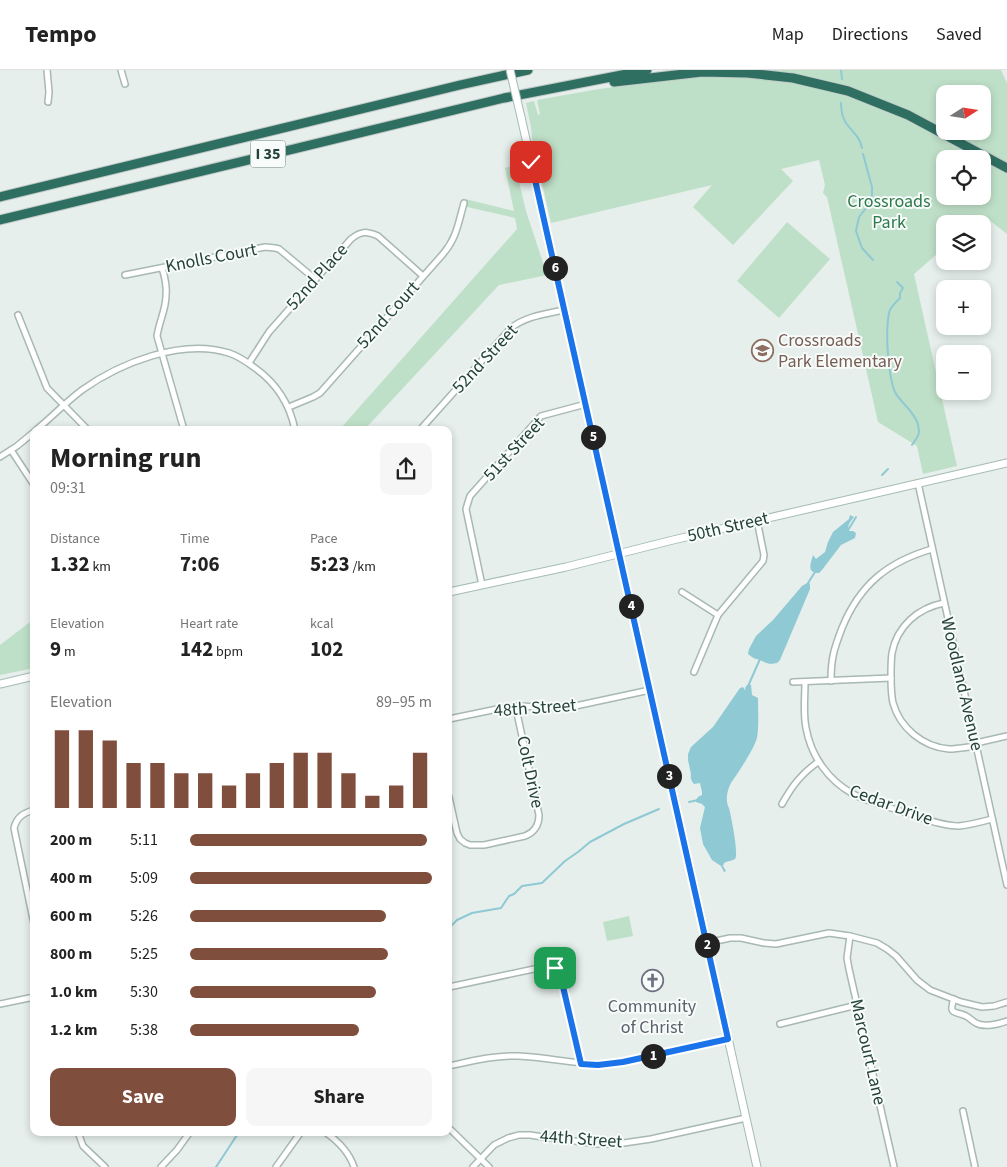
<!DOCTYPE html>
<html lang="en">
<head>
<meta charset="utf-8">
<style>
  body { margin:0; font-family:"Source Sans 3",sans-serif; background:#f6f6f6; color:#222; height:100vh; display:flex; flex-direction:column; font-size:19px; white-space:nowrap }
  * { box-sizing:border-box; margin:0 }
  p { font-size:16px; color:#767676 }
  .icon { flex:none; width:28px; height:28px; fill:none; stroke:currentColor; stroke-width:2; stroke-linecap:round; stroke-linejoin:round }
  .map { position:relative; flex:1; overflow:hidden }
  .details { position:absolute; left:30px; top:356px; width:422px; height:710px; display:flex; flex-direction:column; background:#fff; border-radius:10px; box-shadow:0 2px 8px #0003 }
  .details>* { flex:none }
  .needle { width:32px; rotate:78deg }
  .tools { position:absolute; left:936px; top:15px; display:grid; gap:10px }
  .tools a { display:grid; place-items:center; width:55px; height:55px; border-radius:10px; background:#fff; box-shadow:0 2px 8px #0003; font-size:25px }
  .pin { position:absolute; display:grid; place-items:center; width:42px; height:42px; color:#fff; margin:-21px; border-radius:10px; box-shadow:0 2px 8px #0006 }
  .km { position:absolute; width:25px; height:25px; margin:-12px; border-radius:50%; background:#222; color:#fff; font-size:14px; line-height:25px; text-align:center }
  .round { display:grid; place-items:center; flex:none; width:52px; height:52px; border-radius:10px; background:#f6f6f6 }
  .headline { display:flex; align-items:center; justify-content:space-between; height:85px; padding:0 20px }
  h1 { font-size:28px; font-weight:700; line-height:38px }
  .figures { display:grid; grid-template-columns:repeat(3,1fr); gap:8px; height:85px; padding:5px 20px }
  .figures div { display:grid; align-content:center }
  .figures b { font-size:21px; font-weight:700 }
  .figures small { font-size:14px; font-weight:400 }
  .figures p { font-size:14px }
  .chart { height:140px; padding:10px 20px }
  .chart p { display:flex; justify-content:space-between }
  .chart svg { width:100%; height:90px; margin-top:5px; stroke:#804e3d; stroke-width:6 }
  .primary-button { display:flex; gap:10px; margin-top:auto; padding:10px 20px }
  .primary-button a { flex:1; height:58px; border-radius:10px; background:#804e3d; color:#fff; font-size:20px; font-weight:700; line-height:58px; text-align:center }
  .primary-button a+a { background:#f6f6f6; color:#222 }
  ul { padding:0 20px; list-style:none; font-size:16px }
  li { display:grid; grid-template-columns:80px 60px 1fr; align-items:center; height:38px }
  li i { height:12px; border-radius:6px; background:#804e3d }
  header { display:flex; align-items:center; gap:30px; box-sizing:border-box; height:70px; padding:0 25px; background:#fff; border-bottom:1px solid #e0e0e0 }
  header strong { font-size:24px }
  nav { display:flex; gap:28px; margin-inline-start:auto; font-size:18px }
  .map>svg:first-child { display:block }
  .green { fill:#bfe0c8; fill-rule:evenodd }
  .water { fill:#8ec9d4 }
  .lines { fill:none; stroke-linecap:round; stroke-linejoin:round }
  .stream { stroke:#8ec9d4; stroke-width:2 }
  .street-casing { stroke:#a8b8b2; stroke-width:8 }
  .secondary-casing { stroke:#a4bbb3; stroke-width:9 }
  .highway-casing { stroke:#c2cac8; stroke-width:11 }
  .street { stroke:#fff; stroke-width:5 }
  .secondary { stroke:#fff; stroke-width:7 }
  .highway { stroke:#2f6f62; stroke-width:9 }
  .secondary-bridge-casing { stroke:#a4bbb3; stroke-width:9; stroke-linecap:butt }
  .secondary-bridge { stroke:#fff; stroke-width:7 }
  .route-casing { stroke:#fff; stroke-width:10 }
  .route { stroke:#1a73e8; stroke-width:6 }
  .labels { text-anchor:middle; dominant-baseline:central; stroke-width:4; stroke-linejoin:round; paint-order:stroke }
  .shield { fill:#f7fbf9; stroke:#637a73; stroke-width:1 }
  .shield-label { font-size:16px; font-weight:bold; fill:#24423a }
  .park-label { font-size:18px; fill:#2d7a4b; stroke:#f7fbf9 }
  .street-label { font-size:18px; fill:#24423a; stroke:#f7fbf9 }
  .education-label { font-size:18px; fill:#785e54; stroke:#f7fbf9; text-anchor:start }
  .worship-label { font-size:18px; fill:#5b616d; stroke:#f7fbf9 }
</style>
</head>
<body>
<header>
<strong>Tempo</strong>
<nav><a>Map</a><a>Directions</a><a>Saved</a></nav>
</header>
<div class="map">
<svg width="1007" height="1097" viewBox="0 0 1007 1097">
  <rect width="100%" height="100%" fill="#e6efeb"/>
  <g class="green">
    <path d="M764 0H1001L1007 13V94L947 61H982V24H945V60C919 47 893 33 865 23 833 11 798 5 764 0Z"/>
    <path d="M706 5 774 8 838 21 912 50 1007 101V164L988 149 981 147 973 154H945V177L914 204 957 396 923 404 917 376 878 352 827 127 823 123 825 115 819 90 781 99 793 111 733 175 693 137 712 115 551 153 532 69 531 57 526 33 534 31 538 45 540 44 537 30 599 19ZM945 89H982V126H945Z"/>
    <path d="M515 95 526 141 547 205 499 215 364 360H335L340 359 517 159 515 148 463 136 465 129 514 141 505 98Z"/>
    <path d="M787 152 830 189 779 248 737 211Z"/>
    <path d="M34 549V598L0 605V575Z"/>
    <path d="M629 846 633 866 607 871 603 852Z"/>
  </g>
  <g class="water">
    <path d="M850 445 854 447C850 452 847 455 849 461H853L856 463 855 468 841 475 822 500 819 503C806 503 811 493 813 485L816 489 825 482 828 472 833 462 849 449Z"/>
    <path d="M809 512 810 515V519L780 590 777 593C769 595 767 593 760 590 754 588 754 589 748 584L749 579 756 566 773 550 802 516Z"/>
    <path d="M749 614 751 615 752 625 758 628C758 639 759 657 757 668 754 679 738 703 731 713 727 720 725 731 729 738 731 746 739 785 735 789 732 791 727 791 724 793L723 796 726 801 724 802 721 796 712 790 703 774 700 758 705 737 702 734 696 732C696 728 699 726 702 725V722L700 713 694 714C692 712 690 708 691 704L688 690V684L691 677 713 657 740 618 743 617 745 620Z"/>
  </g>
  <g class="lines">
    <g class="stream">
      <path d="M841 0 842 9"/>
      <path d="M841 33C841 40 842 47 846 53 853 63 859 65 862 78"/>
      <path d="M863 84 872 117V125L867 137 859 147 856 161 862 178 873 190"/>
      <path d="M897 212 903 218 900 223V228C896 232 890 237 889 243 885 263 888 301 894 320 899 332 913 339 918 354 918 355 919 361 919 362 919 366 914 372 912 375"/>
      <path d="M882 405 888 399"/>
      <path d="M847 462 856 447"/>
      <path d="M808 513 815 502"/>
      <path d="M746 618 749 614 760 589"/>
      <path d="M689 732 698 730"/>
      <path d="M449 858 457 850 472 843 501 838 509 826 514 824 522 816 542 813 565 791 578 782 590 772 624 754 659 739"/>
      <path d="M216 1097 239 1062"/>
    </g>
    <defs>
      <g id="street">
        <path d="M47 0 49 22 48 32"/>
        <path d="M121 0 125 14"/>
        <path d="M162 198C165 207 167 216 166 226 166 239 159 252 157 266L184 360"/>
        <path d="M125 205 265 177 275 178 279 179 315 209"/>
        <path d="M18 245 47 318 88 360"/>
        <path d="M249 293 269 262 351 169C361 161 366 161 378 166L423 206"/>
        <path d="M289 337 313 327 320 323 443 184C457 167 458 154 464 133"/>
        <path d="M36 360C52 347 66 332 82 320 120 293 182 268 229 283 238 286 247 292 255 298 276 313 290 335 295 360"/>
        <path d="M420 360 511 258C526 246 546 244 564 240"/>
        <path d="M11 380 34 415"/>
        <path d="M0 387 17 376 34 362"/>
        <path d="M918 413 1007 815"/>
        <path d="M482 515 467 444 466 439 470 426 541 346 586 334"/>
        <path d="M682 522 718 545"/>
        <path d="M944 533C918 538 897 556 892 583 891 590 891 598 891 606 891 615 891 624 893 633 900 658 923 677 949 679 958 679 967 677 976 676"/>
        <path d="M694 602 718 545 763 491 764 485 757 450"/>
        <path d="M831 611C831 588 834 579 842 558 860 514 888 492 932 479"/>
        <path d="M793 612 891 608"/>
        <path d="M805 612C805 627 803 643 806 658 811 686 828 710 853 724 868 732 887 736 903 742 921 747 940 756 959 756 970 755 981 752 992 749"/>
        <path d="M449 649 502 638 518 636 566 638 650 620"/>
        <path d="M976 673 1007 666"/>
        <path d="M449 727 457 763 460 769 465 773 470 775H484L525 766C535 762 539 755 539 745L517 643 518 636"/>
        <path d="M782 734C792 716 801 704 818 692"/>
        <path d="M34 740C23 743 17 747 14 758L34 854"/>
        <path d="M850 866 847 888 849 899 894 1097"/>
        <path d="M707 873 730 868H741L764 873 776 874 829 863 850 866 877 873 887 879 896 886 917 910 930 920 961 932 982 937 994 936 1007 932"/>
        <path d="M449 917 548 896C555 898 559 901 561 908L581 994"/>
        <path d="M954 929C948 945 955 941 966 946 970 948 972 951 976 953 985 958 998 954 1007 951"/>
        <path d="M0 934 34 927"/>
        <path d="M780 954 857 935"/>
        <path d="M449 996C472 991 495 985 518 986 550 987 580 996 612 994L729 969"/>
        <path d="M963 1041 975 1097"/>
        <path d="M449 1058 489 1097"/>
        <path d="M78 1062 83 1076 105 1097"/>
        <path d="M325 1062C338 1071 349 1082 354 1097"/>
        <path d="M161 1097 177 1080 190 1062"/>
        <path d="M276 1097 301 1062"/>
        <path d="M473 1097 494 1075 508 1068 519 1065H530L543 1067 598 1074H617L651 1069 746 1048"/>
      </g>
      <g id="secondary">
        <path d="M521 47 757 1097"/>
        <path d="M449 522 566 497 673 470 1007 393"/>
        <path d="M0 614 34 606"/>
      </g>
      <g id="highway">
        <path d="M614 12 702 2 747 3 793 8 848 21 908 45 1007 98"/>
        <path d="M0 127 460 15 528 0"/>
        <path d="M0 150 504 28 647 0"/>
      </g>
    </defs>
    <use href="#street" class="street-casing"/>
    <use href="#secondary" class="secondary-casing"/>
    <use href="#highway" class="highway-casing"/>
    <use href="#street" class="street"/>
    <use href="#secondary" class="secondary"/>
    <use href="#highway" class="highway"/>
    <defs>
      <path id="secondary-bridge" d="M510 0 521 47"/>
    </defs>
    <use href="#secondary-bridge" class="secondary-bridge-casing"/>
    <use href="#secondary-bridge" class="secondary-bridge"/>
  </g>
  <g class="lines">
    <defs>
      <path id="route" d="M531 92 728 969 623 992 598 995 581 994 561 908 559 903 555 898"/>
    </defs>
    <use href="#route" class="route-casing"/>
    <use href="#route" class="route"/>
  </g>
  <defs>
    <symbol id="school-ring" viewBox="-11 -11 22 22"><circle r="9.5" fill="#f7fbf9" stroke="#8d6e63" stroke-width="1.5"/><path d="M0-5L7-2L0 1L-7-2ZM-4 1L0 2.5L4 1V4Q0 6-4 4Z" fill="#8d6e63"/></symbol>
    <symbol id="church-ring" viewBox="-11 -11 22 22"><circle r="9.5" fill="#f7fbf9" stroke="#6b7280" stroke-width="1.5"/><path d="M-1.2-6h2.4v3.5h3.3v2.4h-3.3V6h-2.4V-.1h-3.3v-2.4h3.3Z" fill="#6b7280"/></symbol>
  </defs>
  <g fill-rule="evenodd">
    <use href="#school-ring" x="750" y="268" width="25" height="25"/>
    <use href="#church-ring" x="640" y="898" width="25" height="25"/>
  </g>
  <g class="labels">
    <rect class="shield" x="250.5" y="70.5" width="35" height="27" rx="4"/>
    <g class="shield-label">
      <text x="268" y="84">I 35</text>
    </g>
    <g class="park-label">
      <text x="889" y="131">Crossroads<tspan x="889" dy="21">Park</tspan></text>
    </g>
    <g class="street-label">
      <text transform="translate(211 188) rotate(-11)">Knolls Court</text>
      <text transform="translate(317 207) rotate(-48)">52nd Place</text>
      <text transform="translate(388 245) rotate(-48)">52nd Court</text>
      <text transform="translate(485 289) rotate(-47)">52nd Street</text>
      <text transform="translate(514 379) rotate(-47)">51st Street</text>
      <text transform="translate(728 457) rotate(-13)">50th Street</text>
      <text transform="translate(962 614) rotate(77)">Woodland Avenue</text>
      <text transform="translate(535 638) rotate(-4)">48th Street</text>
      <text transform="translate(530 702) rotate(78)">Colt Drive</text>
      <text transform="translate(891 735) rotate(20)">Cedar Drive</text>
      <text transform="translate(868 982) rotate(77)">Marcourt Lane</text>
      <text transform="translate(581 1069) rotate(4)">44th Street</text>
    </g>
    <g class="education-label">
      <text x="778" y="270">Crossroads<tspan x="778" dy="21">Park Elementary</tspan></text>
    </g>
    <g class="worship-label">
      <text x="652" y="936">Community<tspan x="652" dy="21">of Christ</tspan></text>
    </g>
  </g>
</svg>
<div class="tools">
<a><svg class="needle" viewBox="-14 -14 28 28"><path d="M0-13l5 13h-10z" fill="#e53935"/><path d="M0 13l5-13h-10z" fill="#767676"/></svg></a>
<a><svg class="icon" aria-label="locate" viewBox="0 0 24 24"><circle cx="12" cy="12" r="6"/><path d="M12 2v4M12 18v4M2 12h4M18 12h4"/></svg></a>
<a><svg class="icon" aria-label="layers" viewBox="0 0 24 24"><path d="M12 4l9 5-9 5-9-5zM3 14l9 5 9-5"/></svg></a>
<a>+</a>
<a>−</a>
</div>
<div class="pin" style="left:555px;top:898px;background:#1e9e55"><svg class="icon" aria-label="arrive" viewBox="0 0 24 24"><path d="M6 21V4h12l-3 4 3 4H6"/></svg></div>
<div class="pin" style="left:531px;top:92px;background:#d93025"><svg class="icon" aria-label="check" viewBox="0 0 24 24"><path d="M5 12l5 5 9-10"/></svg></div>
<b class="km" style="left:653px;top:986px">1</b>
<b class="km" style="left:707px;top:875px">2</b>
<b class="km" style="left:669px;top:706px">3</b>
<b class="km" style="left:631px;top:536px">4</b>
<b class="km" style="left:593px;top:367px">5</b>
<b class="km" style="left:555px;top:198px">6</b>
<section class="details">
<div class="headline"><div><h1>Morning run</h1><p>09:31</p></div><a class="round"><svg class="icon" aria-label="share" viewBox="0 0 24 24"><path d="M12 15V3M7 8l5-5 5 5M5 13v7h14v-7"/></svg></a></div>
<div class="figures">
<div><p>Distance</p><b>1.32<small> km</small></b></div>
<div><p>Time</p><b>7:06</b></div>
<div><p>Pace</p><b>5:23<small> /km</small></b></div>
</div>
<div class="figures">
<div><p>Elevation</p><b>9<small> m</small></b></div>
<div><p>Heart rate</p><b>142<small> bpm</small></b></div>
<div><p>kcal</p><b>102</b></div>
</div>
<div class="chart"><p><span>Elevation</span>89–95 m</p>
<svg viewBox="0 0 160 44" preserveAspectRatio="none"><path d="M5 44V6M15 44V6M25 44V11M35 44V22M45 44V22M55 44V27M65 44V27M75 44V33M85 44V27M95 44V22M105 44V17M115 44V17M125 44V27M135 44V38M145 44V33M155 44V17"/></svg>
</div>
<ul>
<li><b>200 m</b>5:11<i style="width:98%"></i></li>
<li><b>400 m</b>5:09<i style="width:100%"></i></li>
<li><b>600 m</b>5:26<i style="width:81%"></i></li>
<li><b>800 m</b>5:25<i style="width:82%"></i></li>
<li><b>1.0 km</b>5:30<i style="width:77%"></i></li>
<li><b>1.2 km</b>5:38<i style="width:70%"></i></li>
</ul>
<div class="primary-button"><a>Save</a><a>Share</a></div>
</section>
</div>
</body>
</html>
